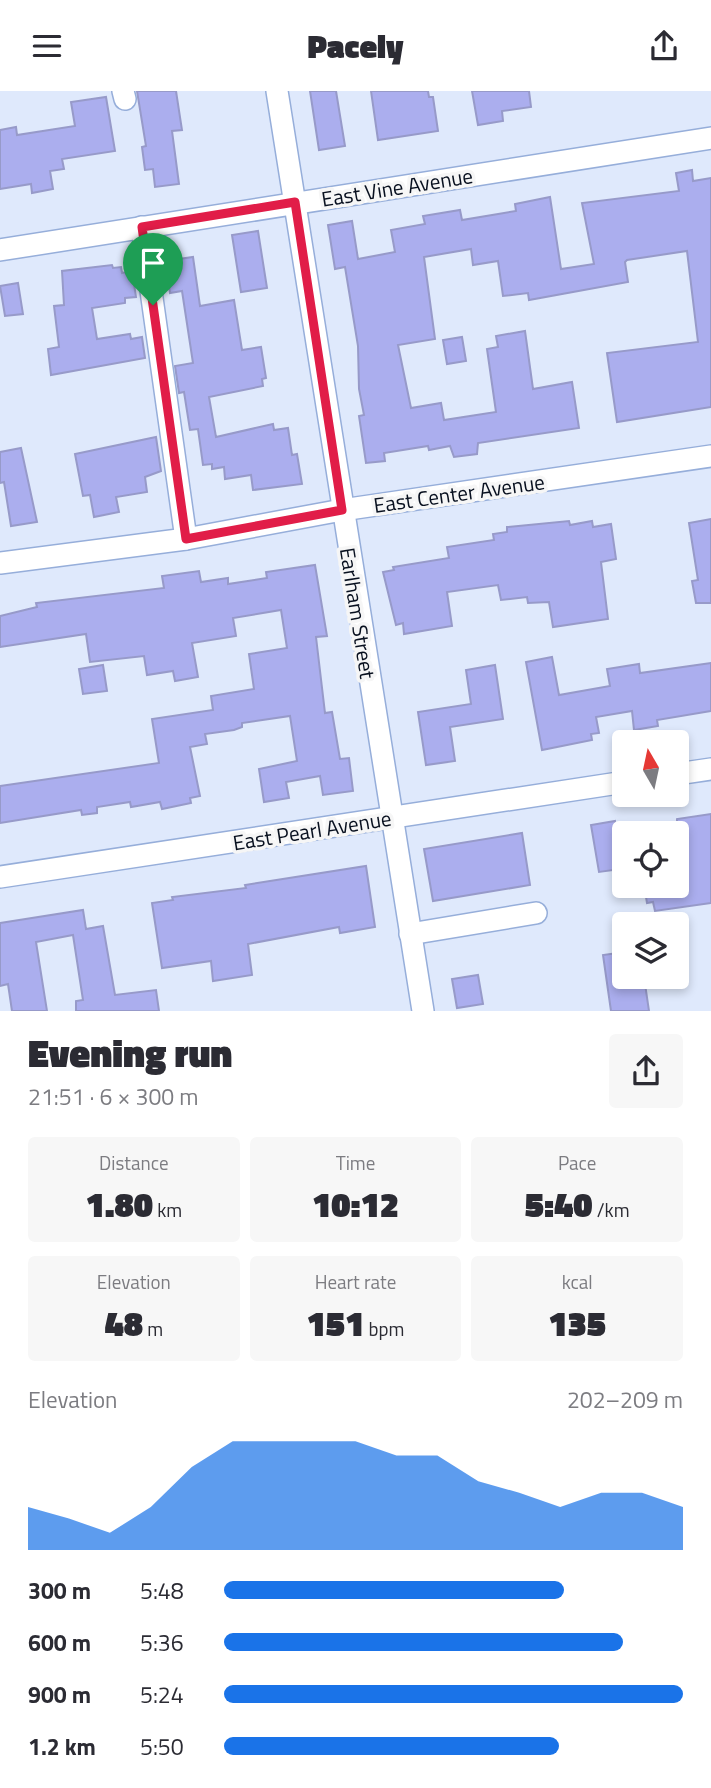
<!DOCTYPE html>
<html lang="en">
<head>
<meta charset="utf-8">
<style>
  body { margin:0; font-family:"Titillium Web",sans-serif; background:#f7f7f7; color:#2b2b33; height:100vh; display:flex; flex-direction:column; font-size:26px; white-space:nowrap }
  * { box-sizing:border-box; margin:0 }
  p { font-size:23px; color:#7c7c81 }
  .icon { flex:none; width:38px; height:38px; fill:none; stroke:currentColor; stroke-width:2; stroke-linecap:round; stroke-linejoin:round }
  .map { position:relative; height:920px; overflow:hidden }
  .sheet { display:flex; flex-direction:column; background:#fff; flex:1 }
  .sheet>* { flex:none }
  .needle { width:46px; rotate:351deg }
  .buttons { position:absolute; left:612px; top:639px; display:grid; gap:14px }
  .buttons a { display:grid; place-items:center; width:77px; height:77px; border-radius:7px; background:#fff; box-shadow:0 4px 10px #0003; font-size:35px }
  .pin { position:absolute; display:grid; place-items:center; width:60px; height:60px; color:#fff; margin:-72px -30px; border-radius:50% 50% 50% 0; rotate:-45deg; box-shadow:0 0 7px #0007 }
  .pin .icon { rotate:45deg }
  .round { display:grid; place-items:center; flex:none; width:74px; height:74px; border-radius:7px; background:#f7f7f7 }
  .overview { display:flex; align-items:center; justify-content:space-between; height:119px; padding:0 28px }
  h1 { font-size:38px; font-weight:800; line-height:52px }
  .stats { display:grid; grid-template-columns:repeat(3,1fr); gap:10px; height:119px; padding:7px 28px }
  .stats div { display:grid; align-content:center; border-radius:7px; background:#f7f7f7; text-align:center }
  .stats b { font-size:35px; font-weight:800 }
  .stats small { font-size:19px; font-weight:400 }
  .stats p { font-size:19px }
  .chart { height:196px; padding:14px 28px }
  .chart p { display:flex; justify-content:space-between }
  .chart svg { width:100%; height:126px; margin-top:7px; fill:#1a73e8; opacity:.7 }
  ul { padding:0 28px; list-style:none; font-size:23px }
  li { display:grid; grid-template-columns:112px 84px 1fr; align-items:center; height:52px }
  li i { height:18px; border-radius:9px; background:#1a73e8 }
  header { display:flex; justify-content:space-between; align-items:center; height:91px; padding:0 28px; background:#fff; font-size:32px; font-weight:800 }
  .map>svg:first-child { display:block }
  .building { fill:#abaeee; stroke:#979ac9; stroke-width:2 }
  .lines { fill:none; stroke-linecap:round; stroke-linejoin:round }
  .minor-casing { stroke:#96aeda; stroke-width:24 }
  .minor { stroke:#fff; stroke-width:21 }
  .route-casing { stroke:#fff; stroke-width:14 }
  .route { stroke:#e11d48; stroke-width:9 }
  .labels { text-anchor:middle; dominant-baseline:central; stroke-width:7; stroke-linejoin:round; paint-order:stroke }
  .street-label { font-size:21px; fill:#08101f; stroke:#f6f6f6 }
</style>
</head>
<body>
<header><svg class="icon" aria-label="menu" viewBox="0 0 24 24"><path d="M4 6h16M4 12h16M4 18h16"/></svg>Pacely<svg class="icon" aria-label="share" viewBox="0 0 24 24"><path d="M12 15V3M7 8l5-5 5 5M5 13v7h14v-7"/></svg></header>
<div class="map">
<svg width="711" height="920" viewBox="0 0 711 920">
  <rect width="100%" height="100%" fill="#dfe9fc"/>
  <g class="building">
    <path d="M137 0H176L182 39 172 40 179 93 155 96 153 78 145 79 142 56 146 55Z"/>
    <path d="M310 0H336L345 55 319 59Z"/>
    <path d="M371 0H428L429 6H433L438 40 378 49Z"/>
    <path d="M472 0H529L531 16 502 20 503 30 478 34Z"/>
    <path d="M106 6 115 60 62 68 64 78 50 80 53 98 32 102 31 93 0 98V39L16 36 17 44 75 35 71 11Z"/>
    <path d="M692 79 693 90 711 87V316L617 331 607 262 698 251 687 160 627 169 625 171 628 191 529 209 528 202 503 205 498 170 473 174 471 158 424 166 435 248 398 254 411 317 441 312 444 329 496 321 487 258 498 256 496 245 525 240 533 298 572 291 579 337 478 352 477 363 454 366 450 355 429 359 428 355 384 362 385 370 366 372 359 325 364 324 359 298 358 255 345 176 335 178 328 134 352 130 358 168 395 161 391 139 425 133 423 125 460 119 462 129 516 120 515 113 550 106 561 178 594 173 582 112 679 100 676 82Z"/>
    <path d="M258 140 267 197 241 201 232 144Z"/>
    <path d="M193 166 200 215 234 209 242 259 261 256 266 287 262 288 263 295 209 306 216 346 273 333 274 339 288 337 292 364 297 363 302 393 253 399 251 384 225 388 224 376 212 378V373L203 374 198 338 190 339 184 301 179 302 175 275 193 272 182 200 170 202 165 170Z"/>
    <path d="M112 174 113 177 121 176 122 182 132 180 136 206 125 207V212L92 217 97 248 130 243 131 248 142 246 145 267 51 284 48 258 59 256 54 215 64 214 62 180Z"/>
    <path d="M18 192 23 223 5 225 0 195Z"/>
    <path d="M462 246 466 270 447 273 443 249Z"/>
    <path d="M156 346 161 380 145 386 147 401 116 406 119 421 94 426 90 404 83 405 75 363Z"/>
    <path d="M21 357 37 431 11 435 4 391 0 392V361Z"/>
    <path d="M711 428V512H696L692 490 698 489 689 432Z"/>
    <path d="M569 430 570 434 592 430 593 436 611 433 616 468 601 471 608 528 553 536 549 511 528 512 527 506 501 509 498 494 447 501 452 535 404 543 403 532 396 534 383 481 394 479 393 476 449 467 447 456 494 449 493 443 507 441V436Z"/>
    <path d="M315 474 327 545 316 546 325 622 332 621 340 668 349 667 353 700 323 704 320 685 286 691 289 707 264 711 259 678 297 670 290 625 242 632V636L234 639 205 643 207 653 190 656 200 705 190 707 191 712 162 718 160 711 131 716 130 711 97 716V722L82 724 81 719 0 732V695L159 672 152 628 213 619 211 605 254 598 249 563 287 557 281 519 233 527 236 545 192 552 198 586 175 590 173 580 147 584 144 565 90 571 86 543 0 556V525L37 516 36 512 164 497 162 485 199 480 201 491 228 487V493L267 487 266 481Z"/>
    <path d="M552 566 559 604 610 595 607 578 639 573 640 582 711 572V620L657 629 658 635 634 639 632 620 596 626 599 642 591 643 592 649 542 659 526 571Z"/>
    <path d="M103 574 107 600 83 603 79 578Z"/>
    <path d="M495 574 503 628 450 636 455 670 426 674 418 621 471 613 466 579Z"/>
    <path d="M711 723V812L655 820 653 811 647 812 644 794H677V728Z"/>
    <path d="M615 730 621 778 599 781 591 734Z"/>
    <path d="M522 742 530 794 433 810 424 758Z"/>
    <path d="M366 775 375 836 340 842 339 836 248 853 252 884 213 890 211 870 162 877 152 812 173 809 172 806 246 797 245 794Z"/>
    <path d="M83 819 86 838 103 835 115 904 156 899 159 920H76V910L83 909 73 844 36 851 47 920H12L8 893 0 895V832Z"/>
    <path d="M625 861V886H644L649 920H611L603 864Z"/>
    <path d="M478 884 483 913 457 917 452 888Z"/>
  </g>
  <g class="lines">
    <defs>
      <g id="minor">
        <path d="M123 0 125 8"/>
        <path d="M277 0 423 920"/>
        <path d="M142 136 186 448"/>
        <path d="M0 159 711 47"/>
        <path d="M0 472 186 448 342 419 711 365"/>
        <path d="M677 683 711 678"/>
        <path d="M0 786 625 691"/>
        <path d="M410 843 536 822"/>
      </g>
    </defs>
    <use href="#minor" class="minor-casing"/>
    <use href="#minor" class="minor"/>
  </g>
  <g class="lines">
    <defs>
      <path id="route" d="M295 111 342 419 186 448 142 136Z"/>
    </defs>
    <use href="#route" class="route-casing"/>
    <use href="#route" class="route"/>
  </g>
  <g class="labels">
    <g class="street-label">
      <text transform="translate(397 96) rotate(-9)">East Vine Avenue</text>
      <text transform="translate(459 402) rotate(-8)">East Center Avenue</text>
      <text transform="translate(358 522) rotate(81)">Earlham Street</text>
      <text transform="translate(312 739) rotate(-9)">East Pearl Avenue</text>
    </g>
  </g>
</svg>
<div class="buttons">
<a><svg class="needle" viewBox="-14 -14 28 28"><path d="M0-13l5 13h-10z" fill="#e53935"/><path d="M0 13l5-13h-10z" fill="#7c7c81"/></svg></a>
<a><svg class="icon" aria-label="locate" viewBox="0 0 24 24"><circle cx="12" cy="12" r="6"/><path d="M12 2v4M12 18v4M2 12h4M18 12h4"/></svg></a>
<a><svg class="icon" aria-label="layers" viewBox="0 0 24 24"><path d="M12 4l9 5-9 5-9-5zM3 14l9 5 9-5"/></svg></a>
</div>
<div class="pin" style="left:153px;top:214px;background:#1e9e55"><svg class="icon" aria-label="arrive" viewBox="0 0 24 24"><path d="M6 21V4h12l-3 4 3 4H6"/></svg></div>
</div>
<section class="sheet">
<div class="overview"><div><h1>Evening run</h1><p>21:51 · 6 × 300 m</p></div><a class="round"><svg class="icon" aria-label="share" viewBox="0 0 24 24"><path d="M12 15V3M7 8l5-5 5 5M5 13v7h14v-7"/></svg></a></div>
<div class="stats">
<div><p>Distance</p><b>1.80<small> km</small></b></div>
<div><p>Time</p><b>10:12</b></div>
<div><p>Pace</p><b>5:40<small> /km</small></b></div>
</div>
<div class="stats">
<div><p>Elevation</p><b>48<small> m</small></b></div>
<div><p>Heart rate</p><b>151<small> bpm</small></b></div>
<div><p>kcal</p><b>135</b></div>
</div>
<div class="chart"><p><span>Elevation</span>202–209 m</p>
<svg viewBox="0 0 160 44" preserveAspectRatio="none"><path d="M0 44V29L10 33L20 38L30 29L40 15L50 6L60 6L70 6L80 6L90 11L100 11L110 20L120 24L130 29L140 24L150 24L160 29V44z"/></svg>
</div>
<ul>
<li><b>300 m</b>5:48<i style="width:74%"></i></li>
<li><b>600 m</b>5:36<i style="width:87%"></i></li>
<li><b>900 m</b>5:24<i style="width:100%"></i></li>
<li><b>1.2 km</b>5:50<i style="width:73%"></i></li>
</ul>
</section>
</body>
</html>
